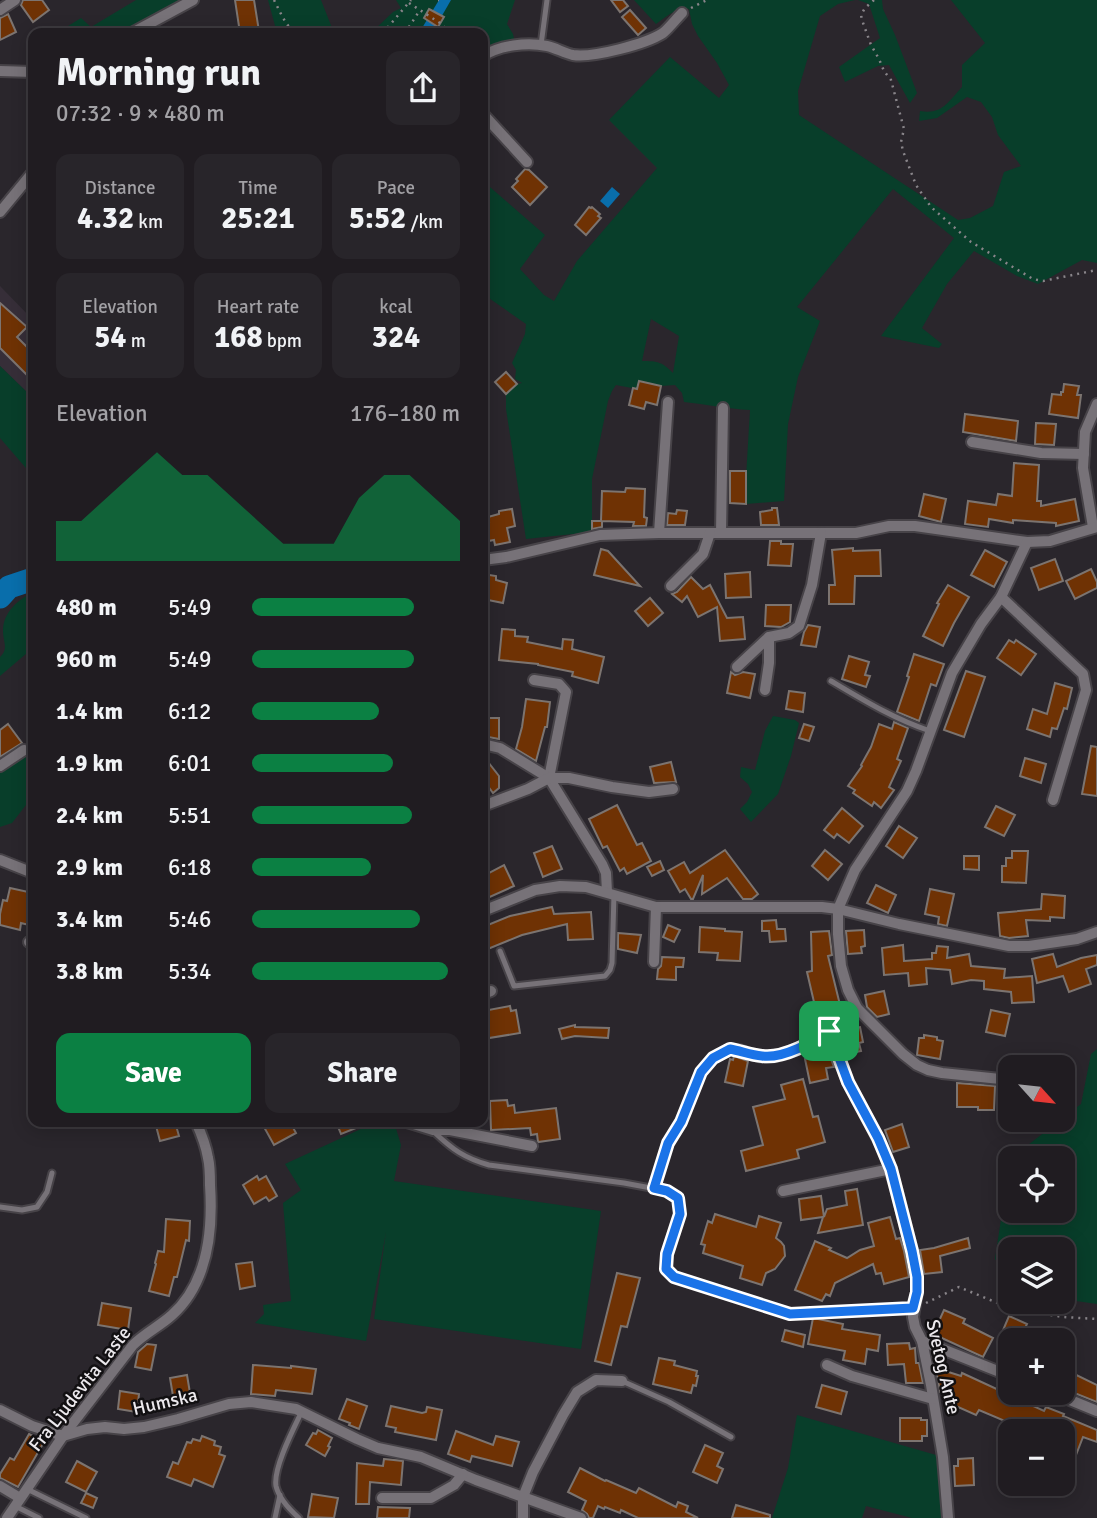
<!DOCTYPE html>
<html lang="en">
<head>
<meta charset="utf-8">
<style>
  body { margin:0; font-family:Signika,sans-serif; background:#28252a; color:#f1f3f6; height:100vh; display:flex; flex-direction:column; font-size:26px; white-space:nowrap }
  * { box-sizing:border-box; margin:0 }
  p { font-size:23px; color:#a2a1a5 }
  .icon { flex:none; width:38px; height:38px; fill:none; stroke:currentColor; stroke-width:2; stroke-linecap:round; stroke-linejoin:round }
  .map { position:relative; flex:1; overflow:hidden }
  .drawer { position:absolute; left:28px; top:28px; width:460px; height:1099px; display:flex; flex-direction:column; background:#201c21; border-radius:14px; box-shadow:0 4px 18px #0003,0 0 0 2px #3d3a3f }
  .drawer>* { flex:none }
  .needle { width:46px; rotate:117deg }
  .buttons { position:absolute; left:998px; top:1055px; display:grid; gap:14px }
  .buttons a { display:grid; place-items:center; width:77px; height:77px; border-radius:14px; background:#201c21; box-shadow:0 4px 18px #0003,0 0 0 2px #3d3a3f; font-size:35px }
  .pin { position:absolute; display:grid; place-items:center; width:60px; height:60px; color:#fff; margin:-30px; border-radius:14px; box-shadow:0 4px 10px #0006 }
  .round { display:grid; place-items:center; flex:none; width:74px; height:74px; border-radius:14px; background:#28252a }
  .head { display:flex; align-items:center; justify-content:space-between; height:119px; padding:0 28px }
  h1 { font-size:38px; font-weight:700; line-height:52px }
  .figures { display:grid; grid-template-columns:repeat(3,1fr); gap:10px; height:119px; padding:7px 28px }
  .figures div { display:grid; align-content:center; border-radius:14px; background:#28252a; text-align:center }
  .figures b { font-size:30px; font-weight:700 }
  .figures small { font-size:19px; font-weight:400 }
  .figures p { font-size:19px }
  .chart { height:196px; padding:14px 28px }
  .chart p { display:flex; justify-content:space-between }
  .chart svg { width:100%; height:126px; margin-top:7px; fill:#0b8043; opacity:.7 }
  .primary-button { display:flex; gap:14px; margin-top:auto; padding:14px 28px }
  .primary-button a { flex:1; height:80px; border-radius:14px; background:#0b8043; color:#fff; font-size:28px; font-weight:700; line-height:80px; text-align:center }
  .primary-button a+a { background:#28252a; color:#f1f3f6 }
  ul { padding:0 28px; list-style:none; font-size:23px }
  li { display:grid; grid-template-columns:112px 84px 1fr; align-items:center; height:52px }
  li i { height:18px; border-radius:9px; background:#0b8043 }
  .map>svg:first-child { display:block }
  .built { fill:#362e38 }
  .green { fill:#083e2a; fill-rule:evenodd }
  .water { fill:#096eab }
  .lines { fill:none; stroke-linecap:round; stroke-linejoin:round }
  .river { stroke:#096eab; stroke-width:23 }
  .building { fill:#6f3204; stroke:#7c7470; stroke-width:2 }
  .service-casing { stroke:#474348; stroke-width:9 }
  .minor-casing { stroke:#474348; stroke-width:14 }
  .path { stroke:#89858a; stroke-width:2.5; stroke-dasharray:2 5; stroke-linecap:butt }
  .service { stroke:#777278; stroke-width:5 }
  .minor { stroke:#777278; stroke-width:10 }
  .route-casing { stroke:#fff; stroke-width:14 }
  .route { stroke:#1a73e8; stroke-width:9 }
  .labels { text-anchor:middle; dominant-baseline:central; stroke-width:5; stroke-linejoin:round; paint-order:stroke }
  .street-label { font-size:19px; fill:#ece9ed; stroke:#121012 }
</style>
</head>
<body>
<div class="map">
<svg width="1097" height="1518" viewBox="0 0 1097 1518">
  <rect width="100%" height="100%" fill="#2a262c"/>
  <path class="built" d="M0 286 33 320V398L0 366Z"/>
  <g class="green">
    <path d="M136 0H185L122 33H57L81 18 91 27Z"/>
    <path d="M268 0H321L334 33H277Z"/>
    <path d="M396 0H515L507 24 513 34 515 43 483 53V33H371L393 12 401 8Z"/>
    <path d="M634 0H855L838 4 820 16 798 91 799 115 958 220 970 218 993 206 1004 172 1021 166 998 135 992 117 981 102 967 97 937 118 919 121 920 111C942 115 948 102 962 87V65L985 43 951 0H1097V263L1082 260 1038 284 1017 276 974 251 947 284 922 328 942 344 939 348 881 336 954 238 893 189 797 307 820 321 798 377 788 424 784 501 746 504V495L745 494 750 410C727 409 706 404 684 402L682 393 675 385 661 386 640 381 637 389 616 385 612 391 608 401 592 479V532L526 539 506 409V394L517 384 522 383 515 379 516 370 512 363 525 334 526 324 483 294V181L545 235 520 269 544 295 554 301 577 261 657 168 609 120 670 57 719 98 729 85 717 63 698 36 692 24 689 9C676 7 666 17 656 24ZM651 319 679 336 673 373C662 362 658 361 642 361Z"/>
    <path d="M858 0H882L883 9 895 35 917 93 910 103 889 65 878 66 845 82 839 67 880 38 869 4Z"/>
    <path d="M0 366 33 398 32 475 0 438Z"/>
    <path d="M33 592V648L0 676V657C9 649 3 642 3 631 3 612 18 600 33 592Z"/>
    <path d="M773 716 795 720 799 723 791 756 778 794 751 822 740 809 747 802 752 792 748 784 740 777 741 767 755 770 765 731Z"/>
    <path d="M33 742V796L12 823 0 827V766L24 750Z"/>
    <path d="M1097 1049V1304L1062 1299V1250H1010V1274L995 1259 1010 1160V1211H1062V1158H1011L1081 1104 1091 1054Z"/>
    <path d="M376 1122H394L401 1145 394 1181 601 1211 581 1349 374 1319 386 1232 366 1341 255 1323 264 1314 263 1305 291 1301 283 1203 301 1190 285 1164Z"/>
    <path d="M797 1415 943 1457 948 1518H912L866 1506 862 1518H772L788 1468Z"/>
  </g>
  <g class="water">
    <path d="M439 0H451L432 33H419Z"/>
    <path d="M612 187 620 194 608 208 600 201Z"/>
  </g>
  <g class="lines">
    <path class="river" d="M0 597 9 587 33 579"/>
  </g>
  <g class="building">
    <path d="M23 0H42L49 10 33 22 21 5Z"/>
    <path d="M235 0H254L259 31 240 33Z"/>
    <path d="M611 0H623L628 6 620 12Z"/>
    <path d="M429 9 444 17 438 27 424 18Z"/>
    <path d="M630 10 646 28 638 35 622 17Z"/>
    <path d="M8 14 16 32 0 40V18Z"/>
    <path d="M525 169 529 170 547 187 530 205 512 187 518 181 516 179Z"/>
    <path d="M589 207 591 208 592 207 600 214 598 216 601 218 586 235 575 225Z"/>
    <path d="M0 303 27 327 17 337 33 353V381L0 348Z"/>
    <path d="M506 372 517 384 506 394 495 382Z"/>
    <path d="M639 381 661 386 657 405 646 402 644 409 629 405 633 388 637 389Z"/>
    <path d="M1064 384 1079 386 1077 395H1081L1078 418 1049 414 1052 394 1061 395V392H1063Z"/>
    <path d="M965 414 1018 421 1016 441 963 432Z"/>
    <path d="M1036 423 1056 424 1054 445 1035 444Z"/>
    <path d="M1014 463 1039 465 1037 501H1041V506L1075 499 1079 521 1056 526V523L1013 520V523L989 519 988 527 965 524 968 501 996 505 998 494 1012 496Z"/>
    <path d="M730 471H746V504L730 503Z"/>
    <path d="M626 488 645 489 644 517 647 518 646 526H633L634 522 602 521V527L592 529V521H601L602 491 625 492Z"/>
    <path d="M924 494 946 499 941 522 919 516Z"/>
    <path d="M772 508H777L779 525H761L760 512 772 510Z"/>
    <path d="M512 509 515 526 507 528 510 542 495 545 494 540 483 542V523L489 522 488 517 499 514V511Z"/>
    <path d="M677 510 687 511 685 525H667L668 513 676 514Z"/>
    <path d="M770 541H781V544H793L791 566 768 565Z"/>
    <path d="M853 548V551L880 550 881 576H855L854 604H829V585H835L832 550Z"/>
    <path d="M601 549 608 551 640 586 594 575Z"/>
    <path d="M985 550 1007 562 994 587 971 575Z"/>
    <path d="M1055 559 1063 581 1039 590 1031 568Z"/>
    <path d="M1091 569 1097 582V588L1075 599 1066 581Z"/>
    <path d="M750 572 751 597 726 598 725 574Z"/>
    <path d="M483 574 496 576V580L507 583 503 603 483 599Z"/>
    <path d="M691 577 703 589 710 585 727 618 743 617 745 639 720 641 717 607 698 617 687 596 682 602 672 594 677 592Z"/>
    <path d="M948 585 969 597 954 623 943 646 923 636 939 604 937 603Z"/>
    <path d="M650 598 663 613 648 626 635 611Z"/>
    <path d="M766 605H791L790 622 781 627 765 626Z"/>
    <path d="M808 625 820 627 816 647 801 645 804 632Z"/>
    <path d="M502 629 515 630V636L528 637 527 642 562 649 563 639 573 640 572 649 604 657 598 683 572 676 573 672 538 665V664L499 660Z"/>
    <path d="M1009 640 1014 643 1016 640 1036 654 1021 675 997 658Z"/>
    <path d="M914 654 944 664 936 686 931 684 919 721 897 712 909 677 907 676Z"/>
    <path d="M849 656 869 662 865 675 870 676 866 687 842 679Z"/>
    <path d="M966 671 985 677 964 737 944 730Z"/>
    <path d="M731 672 735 675 743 672 755 674 750 698 727 693Z"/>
    <path d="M1055 683 1072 688 1067 709 1064 708 1057 729 1052 728 1050 737 1027 729 1033 709 1047 714Z"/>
    <path d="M789 691 805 693 803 712 786 709Z"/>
    <path d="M526 699 550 702 547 727H545L536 761 516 749 522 727Z"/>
    <path d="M483 718H499V739L483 736Z"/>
    <path d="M894 722 908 728 897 759 901 761 889 787 894 790 881 808 874 802 872 806 853 793 855 790 848 786 862 766 861 765 871 747 879 724 892 729Z"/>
    <path d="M8 724 22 743 0 757V730Z"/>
    <path d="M804 724 814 727 809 741 799 738Z"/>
    <path d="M1091 746 1097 747V796L1082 794Z"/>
    <path d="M1025 758 1046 764 1041 783 1020 776Z"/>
    <path d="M488 762 499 776V788L493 793 490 789 483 795V767Z"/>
    <path d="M671 762 676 782 654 783 650 767Z"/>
    <path d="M617 805 637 845 642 843 651 861 627 874 624 868 620 871 607 846 603 848 589 819Z"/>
    <path d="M996 806 1015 815 1004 836 985 827Z"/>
    <path d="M842 808 863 826 849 843 837 834 834 838 824 830Z"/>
    <path d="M899 826 917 838 903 858 886 846Z"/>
    <path d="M552 846 562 869 543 877 534 853Z"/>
    <path d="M725 850 758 894 752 899H743L727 878 702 894 703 875 693 899H691L685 889 680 892 668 871 684 862 690 873Z"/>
    <path d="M825 850 842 864 828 880 812 866Z"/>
    <path d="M1012 851H1028L1026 883 1002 882V866H1006V858H1012Z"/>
    <path d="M964 856H979V870L964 869Z"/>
    <path d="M660 861 664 870 652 876 647 867Z"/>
    <path d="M504 865 514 886 483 900V876Z"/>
    <path d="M876 885 896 895 888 913 867 903Z"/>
    <path d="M10 888 33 893V926L21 923 20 930 0 925V914L3 900 7 901Z"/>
    <path d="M930 889 954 894 947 926 938 924 939 917 925 914Z"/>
    <path d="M1042 894 1065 896 1064 918 1050 917V921L1026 920 1028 936 1009 938 1000 936 998 913 1041 909Z"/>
    <path d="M552 907 554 914 591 912 593 939 568 940 567 924 522 935 483 951V927L510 916Z"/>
    <path d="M776 920 777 929H785L786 941 770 942 769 931H762V921Z"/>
    <path d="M668 925 680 930 674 942 663 937Z"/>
    <path d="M700 927 725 929V931L742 932 740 961 717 960 718 953 699 952Z"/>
    <path d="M864 930 865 946 861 947 862 953 848 954 846 931Z"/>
    <path d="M829 931 832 955 828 956 841 1009 817 1015 807 972 812 971 811 932Z"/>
    <path d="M618 933 641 935 637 953 618 949Z"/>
    <path d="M903 945 904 961 932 959V953H936L937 946 948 947 947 958 969 954 971 966 1005 969 1004 978 1032 976 1034 1002 1012 1003 1011 992 984 989V981L971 980 952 984 950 970 926 968 927 984 909 986 908 973 884 975 882 948Z"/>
    <path d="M1053 954 1057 967 1081 958 1097 955V965L1086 969 1091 984 1069 992 1063 976 1037 983 1032 959Z"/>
    <path d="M662 957 684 958 683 967H676V980L657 979 658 969 661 966Z"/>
    <path d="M884 991 889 1014 877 1017 867 1007 865 995Z"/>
    <path d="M510 1006 511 1011 516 1010 520 1033 483 1039V1011Z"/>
    <path d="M991 1010 1010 1014 1005 1036 986 1032Z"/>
    <path d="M575 1025V1027L609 1028 608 1038 575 1036 562 1039 559 1029Z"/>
    <path d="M860 1027 863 1042 859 1043 861 1051 847 1054 843 1032 846 1029Z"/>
    <path d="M924 1035 937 1037V1040L943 1041 940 1059 917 1055 919 1038H924Z"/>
    <path d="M829 1054 834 1067 826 1068 828 1079 810 1083 805 1059Z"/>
    <path d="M734 1056 748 1061 743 1086 725 1082 730 1059 733 1060Z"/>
    <path d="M803 1079 813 1117 818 1116 825 1142 797 1150 799 1158 746 1171 741 1151 763 1145 753 1107 785 1099 781 1085Z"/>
    <path d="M957 1083 995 1086 994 1110H978V1107H957Z"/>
    <path d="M507 1100 508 1106 514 1105 515 1113 556 1108 560 1139 538 1142 537 1134 531 1135 530 1128 491 1130 490 1101Z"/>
    <path d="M155 1122H175L179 1136 160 1141Z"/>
    <path d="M267 1122H290L296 1133 274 1145 264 1127 269 1125Z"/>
    <path d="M336 1122H371L341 1134Z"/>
    <path d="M902 1124 909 1147 893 1152 885 1130Z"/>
    <path d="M257 1176 259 1180 266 1176 277 1196 269 1201 266 1197 254 1204 243 1185Z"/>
    <path d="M857 1189 863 1225 818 1233 823 1217 801 1220 799 1199 821 1196 824 1217 827 1209 847 1205 845 1191Z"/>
    <path d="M715 1214 756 1227 759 1216 781 1223 776 1238 781 1242 784 1246 785 1256 775 1269 766 1273 762 1285 740 1278 743 1266 703 1253 705 1245 701 1244 708 1221 712 1223Z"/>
    <path d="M890 1217 896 1239 900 1238 904 1251 909 1277 884 1284 881 1273 876 1274 873 1264 835 1283 830 1296 826 1294 822 1301 795 1290 815 1241 831 1248 829 1250 847 1258 860 1250 874 1246 868 1223Z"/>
    <path d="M166 1219 190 1221 189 1241 186 1240 177 1277H174L169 1296 149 1291 156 1264 155 1263 158 1251 164 1252Z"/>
    <path d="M968 1238 970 1248 940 1256 942 1272 924 1274 920 1250 934 1248Z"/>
    <path d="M252 1262 255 1286 240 1289 236 1264Z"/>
    <path d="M617 1273 640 1278 627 1327 621 1326 611 1365 595 1361Z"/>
    <path d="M102 1303 131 1308 128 1330 98 1325Z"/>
    <path d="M944 1310 965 1319 963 1323 993 1338 983 1357 933 1334Z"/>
    <path d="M1009 1316 1027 1324 1019 1340H1012L1001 1335Z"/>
    <path d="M813 1318 843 1324 842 1329 880 1335 878 1351 867 1349 865 1364 843 1360 845 1351 808 1344Z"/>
    <path d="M785 1330 805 1335 803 1347 782 1341Z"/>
    <path d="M909 1343 910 1349 915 1348 916 1363H919L923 1383H906L904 1364 888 1365 887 1344Z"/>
    <path d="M147 1344 156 1345 151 1370 135 1367 138 1352Z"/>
    <path d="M659 1358 675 1361 674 1365 697 1371 696 1376H698L696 1386 693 1385 691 1393 653 1384Z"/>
    <path d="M253 1365 291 1368V1366L316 1369 312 1394 276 1390 275 1396 251 1394Z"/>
    <path d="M1062 1368 1097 1385V1402L1062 1388Z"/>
    <path d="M939 1369 961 1376 962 1373 1044 1411 1046 1407 1064 1414 1063 1416 1097 1430V1442L1083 1437 1076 1455 1062 1449V1432H1038L1028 1427 1026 1432H1015L1003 1426 1005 1421 979 1410 976 1415 949 1403 952 1396 940 1392 937 1375Z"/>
    <path d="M187 1375 191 1399 174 1402 170 1378Z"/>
    <path d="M822 1385 847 1392 841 1414 816 1407Z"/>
    <path d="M120 1391 139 1394 137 1412 118 1409Z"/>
    <path d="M347 1399 367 1406 359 1429 349 1425 350 1423 339 1419Z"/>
    <path d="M391 1406 422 1413 426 1412 427 1407 442 1410 436 1440 395 1432 396 1428 386 1426Z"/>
    <path d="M900 1418H921V1420H927V1436H922V1441H900Z"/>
    <path d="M318 1430 332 1438 328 1446 330 1447 325 1456 306 1445 313 1433 316 1434Z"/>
    <path d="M456 1431 493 1445 496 1436 519 1442 512 1466 472 1456 470 1462 448 1454Z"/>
    <path d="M29 1434 44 1442 18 1487 0 1478V1474L10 1458 14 1460Z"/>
    <path d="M202 1436 215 1441 214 1445 221 1447 219 1454 225 1456 213 1487 194 1479 191 1486 167 1477 173 1462 178 1464 187 1442 191 1443 193 1439 200 1441Z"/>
    <path d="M705 1445 723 1453 717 1466 723 1469 717 1483 693 1472Z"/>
    <path d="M973 1458 974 1485 955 1486 954 1466H958V1459Z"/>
    <path d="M384 1459 403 1461 401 1485 370 1482 369 1504H356L357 1463 383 1466Z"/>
    <path d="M77 1461 97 1472 86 1492 66 1482Z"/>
    <path d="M580 1468 605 1481 606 1480 636 1493 639 1488 676 1507 678 1502 688 1506 686 1512 698 1518H638L621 1510 620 1513 605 1507 604 1509 598 1506 593 1518H589L587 1514 582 1510 586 1501 568 1492Z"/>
    <path d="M1047 1484H1061L1058 1496 1045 1493Z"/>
    <path d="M86 1493 97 1498 93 1508 81 1503Z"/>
    <path d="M312 1494 338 1498 334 1518 308 1517Z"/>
    <path d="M736 1505 770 1515V1518H732Z"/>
    <path d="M378 1507 410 1508 409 1518H377Z"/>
  </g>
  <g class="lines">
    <defs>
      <g id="service">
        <path d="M541 45 547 0"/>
        <path d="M831 681C863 700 894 719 930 731"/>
        <path d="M500 951 514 986 605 976 610 970 612 963 614 894"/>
        <path d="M434 1132C452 1149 464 1158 489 1165L624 1183 667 1191 678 1198 680 1214 667 1254 666 1269 674 1277 790 1314 913 1308"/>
        <path d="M0 1207 22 1210 37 1207 47 1192 52 1173"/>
        <path d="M622 1381 669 1402 731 1437"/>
        <path d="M27 1489 86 1518"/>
        <path d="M15 1506 39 1518"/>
        <path d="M275 1518 280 1495"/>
        <path d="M299 1518C290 1510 279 1499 276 1486 273 1468 294 1428 302 1411"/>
      </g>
      <g id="minor">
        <path d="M0 10 15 0"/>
        <path d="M132 33 193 0"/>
        <path d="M483 56C500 45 527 42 547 46 556 48 564 53 573 55 593 58 646 44 663 33 670 27 676 19 682 13"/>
        <path d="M0 71 33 72"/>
        <path d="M483 114 527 162"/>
        <path d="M0 212 33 172"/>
        <path d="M972 442 1041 453 1084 454"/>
        <path d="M1093 527 1083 468 1085 432 1097 404"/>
        <path d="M659 533 668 402"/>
        <path d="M721 533 723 408"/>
        <path d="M483 560 506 557 600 535 659 533H856L889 526H915L1027 542 1050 541 1097 527"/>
        <path d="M671 586 703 554 710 533"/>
        <path d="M1001 597 1083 674 1086 690 1053 800"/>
        <path d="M737 667 769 637 789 633 799 626 812 585 821 533"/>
        <path d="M534 680 559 684 566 692 549 778"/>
        <path d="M765 690 769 663V637"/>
        <path d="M483 744 500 748 549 778 602 864 606 873 607 892"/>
        <path d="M0 766 24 750"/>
        <path d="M483 806 528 789 549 778H569L612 787 649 792 673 789"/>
        <path d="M0 860 33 873"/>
        <path d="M483 911 535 890 560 886 586 887 656 907H822L838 909 899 924 1009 946H1029L1077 939 1097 932"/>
        <path d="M29 942 33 941"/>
        <path d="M654 962 656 907"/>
        <path d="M483 994 491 991"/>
        <path d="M829 1031 848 1082 885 1152 897 1192 912 1251 917 1277V1292L913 1317 915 1327 922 1341 931 1385 943 1457 948 1518"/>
        <path d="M739 1050C748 1053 758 1057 766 1057 791 1057 843 1028 857 1008"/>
        <path d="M1010 1080 942 1073 928 1070 917 1065 903 1054 857 1008 848 990 841 966 838 934V909L855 870 907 791 916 771 952 673 981 624 1001 597 1027 542"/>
        <path d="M407 1122 433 1130H450L532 1146"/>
        <path d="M783 1191 891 1169"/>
        <path d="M922 1341 1010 1376"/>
        <path d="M827 1365 852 1376 933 1399"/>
        <path d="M1053 1393 1097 1411"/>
        <path d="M0 1410 32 1426 63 1436 87 1429 105 1427 124 1429 144 1427 178 1419 229 1404 251 1402 296 1409 357 1439 378 1448 421 1457 476 1480 581 1518"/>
        <path d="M0 1486 20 1498"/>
        <path d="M382 1498H431L454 1485 463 1474"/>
        <path d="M7 1518 63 1436 133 1345C145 1333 160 1326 172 1315 208 1283 213 1230 210 1185 210 1176 210 1166 208 1158 206 1146 201 1133 196 1122"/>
        <path d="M523 1518V1497L533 1472 563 1415 577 1392 596 1380 622 1381"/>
      </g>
    </defs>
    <use href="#service" class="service-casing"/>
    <use href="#minor" class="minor-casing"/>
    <g class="path">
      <path d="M274 0 283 18 293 33"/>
      <path d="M438 0H439"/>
      <path d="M874 0 865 8 861 15 862 20 871 45 879 59 884 71 891 80 904 129 901 142 903 151 916 185 931 207 971 242 1033 279 1043 281 1097 270"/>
      <path d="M409 3 440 23 451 33"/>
      <path d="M691 8 707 0"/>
      <path d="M383 33 411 0"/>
      <path d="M405 33 420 10"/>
      <path d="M656 1182 668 1143 681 1122 701 1072 713 1058 728 1050"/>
      <path d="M926 1303 959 1287 1012 1309 1063 1317 1097 1319"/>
    </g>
    <use href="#service" class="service"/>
    <use href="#minor" class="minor"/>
  </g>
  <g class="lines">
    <defs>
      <path id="route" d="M829 1031 848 1082 878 1138 891 1169 912 1251 917 1277V1292L913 1308 790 1314 674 1277 666 1269 667 1254 680 1214 678 1198 667 1191 654 1188 668 1143 681 1122 701 1072 713 1058 730 1049C741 1051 751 1055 762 1056 783 1059 813 1042 829 1031Z"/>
    </defs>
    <use href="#route" class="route-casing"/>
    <use href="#route" class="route"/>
  </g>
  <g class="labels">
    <g class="street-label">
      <text transform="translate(943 1367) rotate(77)">Svetog Ante</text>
      <text transform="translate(80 1389) rotate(-52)">Fra Ljudevita Laste</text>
      <text transform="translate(165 1402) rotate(-13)">Humska</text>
    </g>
  </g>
</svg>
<div class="buttons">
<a><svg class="needle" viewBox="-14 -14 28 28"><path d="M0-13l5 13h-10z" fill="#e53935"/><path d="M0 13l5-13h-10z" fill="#a2a1a5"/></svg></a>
<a><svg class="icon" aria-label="locate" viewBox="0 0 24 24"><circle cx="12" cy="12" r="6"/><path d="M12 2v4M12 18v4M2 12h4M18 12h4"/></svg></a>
<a><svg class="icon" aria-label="layers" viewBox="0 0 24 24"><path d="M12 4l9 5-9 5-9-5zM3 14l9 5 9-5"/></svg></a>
<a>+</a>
<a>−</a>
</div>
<div class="pin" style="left:829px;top:1031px;background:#1e9e55"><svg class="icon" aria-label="arrive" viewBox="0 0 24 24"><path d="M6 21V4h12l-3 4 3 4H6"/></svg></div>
<section class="drawer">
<div class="head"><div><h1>Morning run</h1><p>07:32 · 9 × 480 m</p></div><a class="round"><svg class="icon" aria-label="share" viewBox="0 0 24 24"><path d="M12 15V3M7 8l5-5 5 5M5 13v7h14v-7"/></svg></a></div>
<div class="figures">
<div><p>Distance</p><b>4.32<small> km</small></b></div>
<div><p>Time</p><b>25:21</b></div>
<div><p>Pace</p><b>5:52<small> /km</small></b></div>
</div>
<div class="figures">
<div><p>Elevation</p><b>54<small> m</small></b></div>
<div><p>Heart rate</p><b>168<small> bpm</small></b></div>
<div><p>kcal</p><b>324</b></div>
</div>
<div class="chart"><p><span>Elevation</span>176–180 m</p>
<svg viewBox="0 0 160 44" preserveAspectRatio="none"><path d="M0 44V30L10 30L20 22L30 14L40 6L50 14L60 14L70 22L80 30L90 38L100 38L110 38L120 22L130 14L140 14L150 22L160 30V44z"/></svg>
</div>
<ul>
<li><b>480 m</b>5:49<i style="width:78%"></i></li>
<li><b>960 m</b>5:49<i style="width:78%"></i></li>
<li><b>1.4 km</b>6:12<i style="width:61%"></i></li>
<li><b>1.9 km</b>6:01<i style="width:68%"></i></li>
<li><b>2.4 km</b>5:51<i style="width:77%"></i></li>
<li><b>2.9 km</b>6:18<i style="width:57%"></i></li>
<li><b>3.4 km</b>5:46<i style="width:81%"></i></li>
<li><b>3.8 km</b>5:34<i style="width:94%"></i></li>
</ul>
<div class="primary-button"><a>Save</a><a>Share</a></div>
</section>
</div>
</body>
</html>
